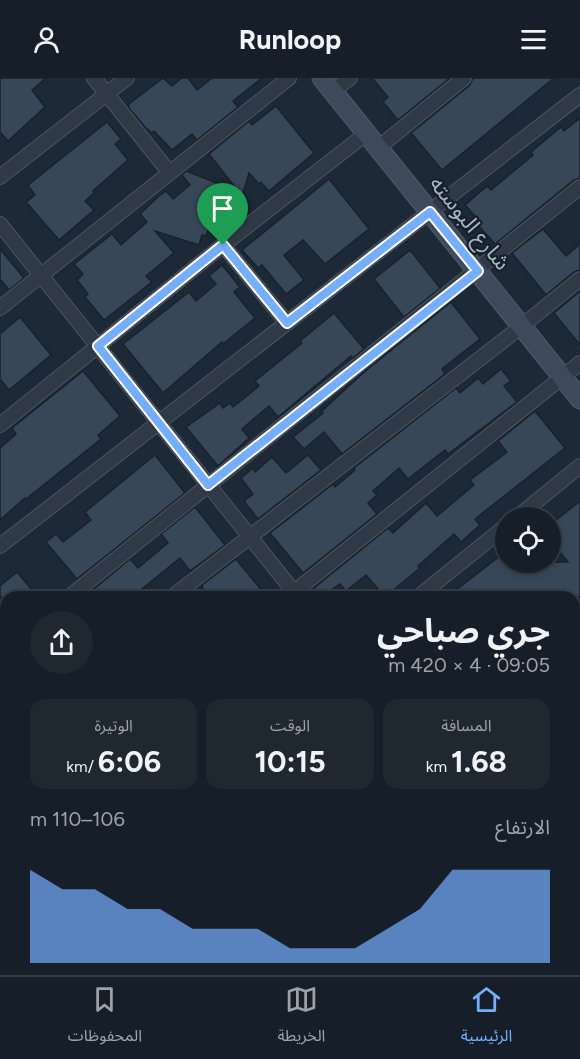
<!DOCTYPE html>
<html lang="ar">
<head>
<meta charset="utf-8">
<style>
  body { margin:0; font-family:Figtree,"Noto Sans Arabic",sans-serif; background:#1f2731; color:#f1f3f6; direction:rtl; height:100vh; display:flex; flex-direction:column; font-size:22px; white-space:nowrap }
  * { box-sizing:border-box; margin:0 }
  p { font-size:20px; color:#9ea2a8 }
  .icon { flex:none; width:33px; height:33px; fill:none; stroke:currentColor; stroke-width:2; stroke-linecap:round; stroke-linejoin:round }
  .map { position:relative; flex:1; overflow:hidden; direction:ltr }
  .panel { position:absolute; left:0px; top:513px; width:580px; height:384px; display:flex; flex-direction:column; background:#161f29; border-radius:18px 18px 0 0; box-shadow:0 3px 9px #0003,0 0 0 2px #353d46; direction:rtl }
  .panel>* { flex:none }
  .buttons { position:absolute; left:495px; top:429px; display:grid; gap:12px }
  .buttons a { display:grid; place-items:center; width:66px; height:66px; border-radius:50%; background:#161f29; box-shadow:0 3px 9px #0003,0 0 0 2px #353d46; font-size:30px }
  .pin { position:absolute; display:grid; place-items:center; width:51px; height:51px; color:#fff; margin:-62px -26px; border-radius:50% 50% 50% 0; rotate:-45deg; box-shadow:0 0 6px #0007 }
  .pin .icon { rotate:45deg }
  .round { display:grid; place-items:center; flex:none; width:63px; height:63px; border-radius:32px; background:#1f2731 }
  .summary { display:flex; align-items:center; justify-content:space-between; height:102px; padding:0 30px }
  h1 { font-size:33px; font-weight:700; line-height:45px }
  .metrics { display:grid; grid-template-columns:repeat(3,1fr); gap:9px; height:102px; padding:6px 30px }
  .metrics div { display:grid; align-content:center; border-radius:15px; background:#1f2731; text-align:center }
  .metrics b { font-size:30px; font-weight:700 }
  .metrics small { font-size:16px; font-weight:400 }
  .metrics p { font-size:16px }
  .chart { height:168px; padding:12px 30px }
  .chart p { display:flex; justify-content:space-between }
  .chart svg { width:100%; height:108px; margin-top:6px; fill:#75aeff; opacity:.7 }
  header { display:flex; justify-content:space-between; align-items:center; height:78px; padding:0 30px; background:#161f29; font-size:27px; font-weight:700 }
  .tabs { display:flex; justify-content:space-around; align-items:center; height:84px; border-top:2px solid #353d46; background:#161f29; font-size:16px; color:#9ea2a8 }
  .tabs a { display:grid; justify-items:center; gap:3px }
  .tabs .selected { color:#75aeff }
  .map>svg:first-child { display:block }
  .building { fill:#384758; stroke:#18212e; stroke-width:1.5 }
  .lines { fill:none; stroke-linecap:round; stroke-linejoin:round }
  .street-casing { stroke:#4b5563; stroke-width:16 }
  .secondary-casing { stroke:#4b5563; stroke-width:21 }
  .highway-casing { stroke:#3b4552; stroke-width:27 }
  .street { stroke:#303a47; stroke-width:14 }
  .secondary { stroke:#3e495b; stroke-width:18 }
  .highway { stroke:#6e604c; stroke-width:24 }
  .route-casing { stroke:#fff; stroke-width:12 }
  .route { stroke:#75aeff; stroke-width:8 }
  .labels { text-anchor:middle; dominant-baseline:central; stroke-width:4.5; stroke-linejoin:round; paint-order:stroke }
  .street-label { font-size:22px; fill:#a9b5c5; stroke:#16202b }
</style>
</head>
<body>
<header><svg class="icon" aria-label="menu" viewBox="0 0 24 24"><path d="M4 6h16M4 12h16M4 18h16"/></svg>Runloop<svg class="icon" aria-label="person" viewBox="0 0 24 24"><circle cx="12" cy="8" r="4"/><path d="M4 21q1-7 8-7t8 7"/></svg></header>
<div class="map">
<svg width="580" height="897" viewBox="0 0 580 897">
  <rect width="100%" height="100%" fill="#1d2937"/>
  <g class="building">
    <path d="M0 0H46L32 12 45 29 8 63 0 54Z"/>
    <path d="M163 0 172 8 182 0H188L197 12 212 0H262L233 23 238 29 197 62 192 56 172 72 154 53 152 55 145 49 129 30V26Z"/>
    <path d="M372 0H450L398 42 383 24 388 19Z"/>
    <path d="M473 0H554L442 92 411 55 470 7Z"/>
    <path d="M276 28 314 75 269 113 261 104 259 106 249 95 237 135 221 147 211 144 206 158 202 157 199 167 155 153 174 175 146 198 152 204 104 242 85 219 88 216 77 202 83 196 74 186 112 156 121 167 147 144 140 136 159 118 166 113 173 121 190 107 182 97 186 93 238 113 209 76 249 43 252 47Z"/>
    <path d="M580 40V100L574 102 495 166 478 147 481 145 465 127 487 108 491 112 533 77 531 74 561 49 564 53Z"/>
    <path d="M107 44 121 61 115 66 128 82 93 113 94 115 85 123 94 132 59 162 26 124 35 117 28 107Z"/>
    <path d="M329 101 369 151 325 186 303 162 284 177 304 202 286 216 262 187 258 190 242 172Z"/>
    <path d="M543 151 566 178 580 166V192L574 194 546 217 512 175Z"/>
    <path d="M0 171 24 200 9 212 0 201Z"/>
    <path d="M410 172 440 210 404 239 374 201Z"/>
    <path d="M222 187 240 209 234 214 255 240 223 266 222 264 163 315 123 266 189 214 196 223 216 206 209 198Z"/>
    <path d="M580 213V267L554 235Z"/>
    <path d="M451 224 480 261 442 291 445 296 342 376 324 354 304 371 293 359 323 335 322 333 363 295Z"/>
    <path d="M334 235 364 271 353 280 351 278 278 339 269 328 242 351 249 360 218 388 186 349 220 325 223 330 230 325 233 329 259 308 255 303 302 265 300 263Z"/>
    <path d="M20 239 51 277 9 312 0 301V256Z"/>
    <path d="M501 291 511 303 504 308 517 324 448 376 445 372 408 401 399 390 373 413 377 417 368 425 377 436 303 495 270 455 333 406 335 409 355 392 354 390 456 310 460 315 478 300 483 306Z"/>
    <path d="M83 293 120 338 98 357 101 361 26 421 25 420 0 442V370L16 356 12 350Z"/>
    <path d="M535 333 565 370 475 441 480 447 461 464 454 456 418 488 420 490 385 519 366 497 346 513 340 506 321 519 314 510 388 450 393 455 426 425 437 438 474 407 470 402 507 374 498 363Z"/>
    <path d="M155 377 185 415 77 501 46 464 56 456 63 464 91 442 85 434Z"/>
    <path d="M308 377 321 392 258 441 244 423 253 416 241 400 253 390 255 394 272 379 286 395Z"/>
    <path d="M580 423V519H447L500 478 506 484H568L550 462V447Z"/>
    <path d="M195 429 225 467 190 493 180 480 132 519H90L88 516 130 481 138 490 168 465 161 456Z"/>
    <path d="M236 481 267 519H192L203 510 202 507Z"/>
    <path d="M17 494 38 519H0V508Z"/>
  </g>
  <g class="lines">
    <defs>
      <g id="street">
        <path d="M94 0 169 94"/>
        <path d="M333 13 350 0"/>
        <path d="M378 70 464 0"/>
        <path d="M0 99 127 0"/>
        <path d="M0 146 298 519"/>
        <path d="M223 167 287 245"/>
        <path d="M0 230 289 0"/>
        <path d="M0 347 223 167 367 55"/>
        <path d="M516 440 580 388"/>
        <path d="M0 468 580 17"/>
        <path d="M289 518 580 285"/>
        <path d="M69 519 580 109"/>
        <path d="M172 519 522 248 580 201"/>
        <path d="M418 519 506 448"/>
        <path d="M0 574 6 569"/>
        <path d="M0 664 6 659"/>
        <path d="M574 666 580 662"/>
        <path d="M0 747 6 742"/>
        <path d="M574 788 580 784"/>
        <path d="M574 865 580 872"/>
        <path d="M422 897 429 891"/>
      </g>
      <path id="secondary" d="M322 0 580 321"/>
      <g id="highway">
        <path d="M0 815 6 823"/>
        <path d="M0 858 6 865"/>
        <path d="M27 891 32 897"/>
        <path d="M60 891 65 897"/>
      </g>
    </defs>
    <use href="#street" class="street-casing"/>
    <use href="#secondary" class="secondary-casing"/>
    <use href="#highway" class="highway-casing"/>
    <use href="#street" class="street"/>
    <use href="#secondary" class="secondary"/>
    <use href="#highway" class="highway"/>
  </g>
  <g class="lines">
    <defs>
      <path id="route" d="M430 134 478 193 208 407 98 268 223 167 287 245Z"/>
    </defs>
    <use href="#route" class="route-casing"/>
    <use href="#route" class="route"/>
  </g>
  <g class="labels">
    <g class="street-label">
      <text transform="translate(470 145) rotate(51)">شارع البوسته</text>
    </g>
  </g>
</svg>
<div class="buttons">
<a><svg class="icon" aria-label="locate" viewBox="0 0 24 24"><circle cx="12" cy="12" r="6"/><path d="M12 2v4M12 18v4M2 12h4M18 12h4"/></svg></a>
</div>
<div class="pin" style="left:223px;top:167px;background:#1e9e55"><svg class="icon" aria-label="arrive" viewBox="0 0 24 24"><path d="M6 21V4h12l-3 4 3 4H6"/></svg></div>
<section class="panel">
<div class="summary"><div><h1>جري صباحي</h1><p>09:05 · 4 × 420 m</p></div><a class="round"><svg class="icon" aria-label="share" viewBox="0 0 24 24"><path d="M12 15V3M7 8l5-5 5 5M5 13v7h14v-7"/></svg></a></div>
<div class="metrics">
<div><p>المسافة</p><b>1.68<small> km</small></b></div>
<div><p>الوقت</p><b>10:15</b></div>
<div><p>الوتيرة</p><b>6:06<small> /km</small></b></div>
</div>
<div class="chart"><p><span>الارتفاع</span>106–110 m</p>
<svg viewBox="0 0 160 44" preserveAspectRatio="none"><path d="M0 44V6L10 14L20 14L30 22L40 22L50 30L60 30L70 30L80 38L90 38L100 38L110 30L120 22L130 6L140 6L150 6L160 6V44z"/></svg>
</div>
</section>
</div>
<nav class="tabs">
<a class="selected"><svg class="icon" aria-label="home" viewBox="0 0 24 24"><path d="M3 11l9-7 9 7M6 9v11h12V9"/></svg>الرئيسية</a>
<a><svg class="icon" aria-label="map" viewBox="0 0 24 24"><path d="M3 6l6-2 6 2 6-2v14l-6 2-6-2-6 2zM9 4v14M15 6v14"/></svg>الخريطة</a>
<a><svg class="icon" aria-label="saved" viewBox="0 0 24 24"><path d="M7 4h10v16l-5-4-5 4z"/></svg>المحفوظات</a>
</nav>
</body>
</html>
